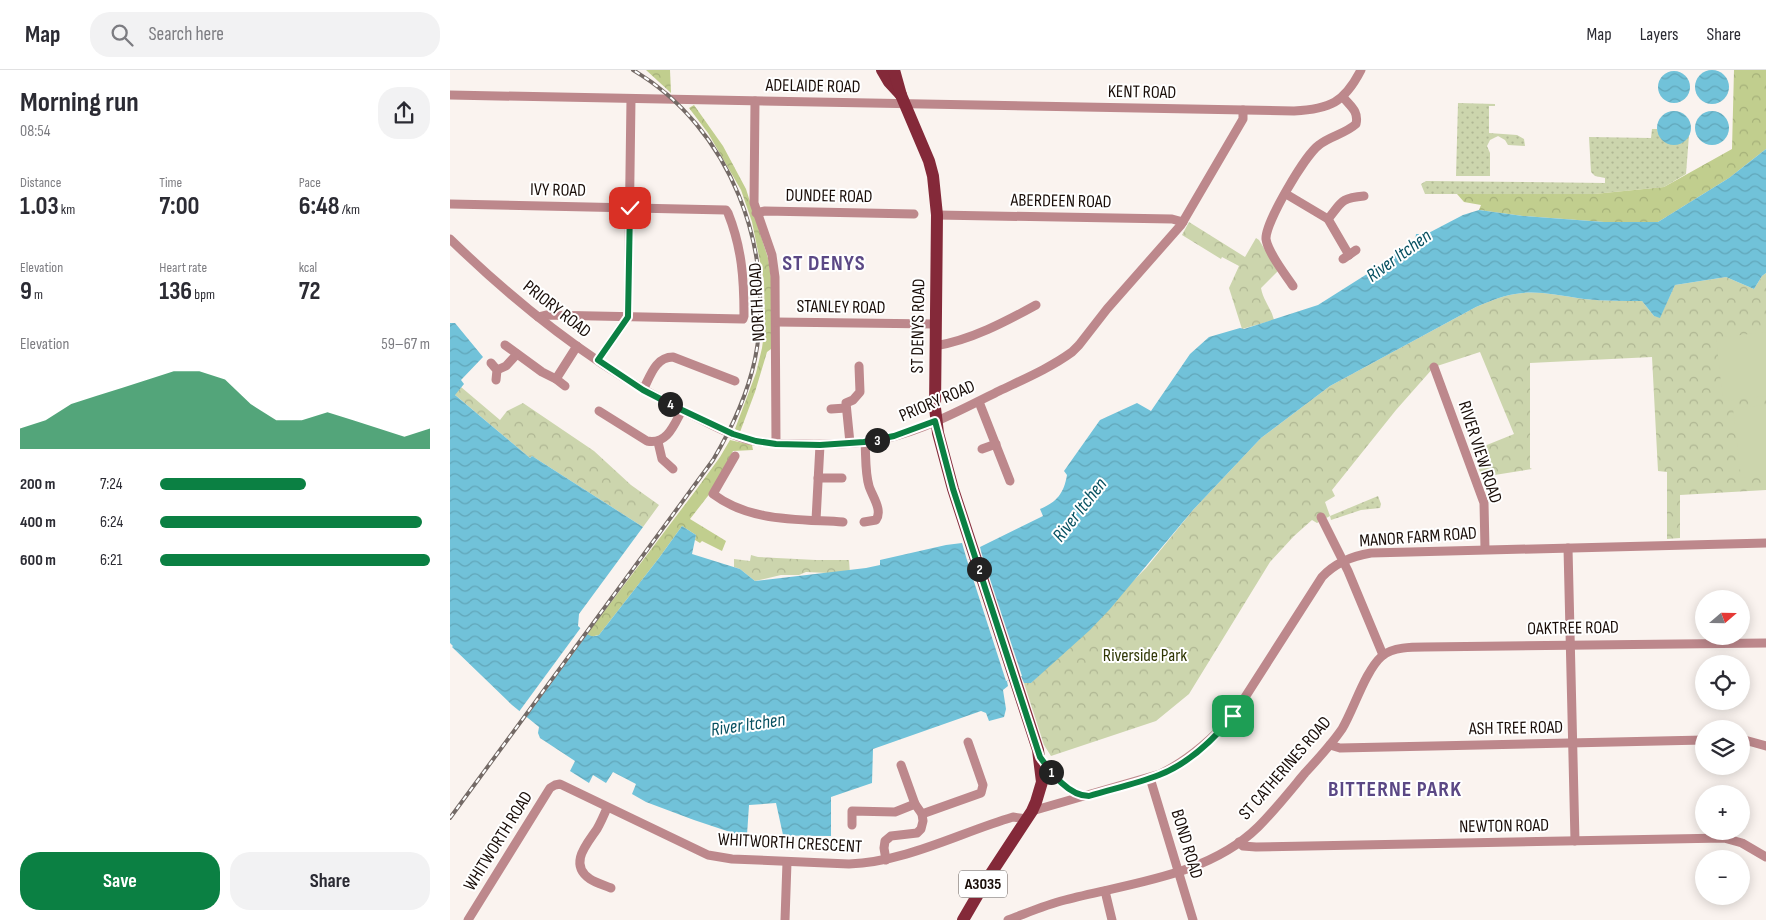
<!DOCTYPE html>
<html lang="en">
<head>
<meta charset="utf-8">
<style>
  body { margin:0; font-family:"Sofia Sans Condensed",sans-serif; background:#f2f2f3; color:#2b2b33; height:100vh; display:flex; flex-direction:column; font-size:19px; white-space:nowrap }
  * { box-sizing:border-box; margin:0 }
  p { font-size:16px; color:#7c7c81 }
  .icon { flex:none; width:28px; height:28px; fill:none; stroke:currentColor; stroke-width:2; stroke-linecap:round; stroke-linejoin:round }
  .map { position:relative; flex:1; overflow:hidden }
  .details { display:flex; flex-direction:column; background:#fff; width:450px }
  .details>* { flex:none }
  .needle { width:32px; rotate:70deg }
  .buttons { position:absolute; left:1245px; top:520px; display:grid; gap:10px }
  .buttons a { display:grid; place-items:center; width:55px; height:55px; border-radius:50%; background:#fff; box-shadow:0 2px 12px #0003; font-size:25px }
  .pin { position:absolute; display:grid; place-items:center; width:42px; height:42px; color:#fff; margin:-21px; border-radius:10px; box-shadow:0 2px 8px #0006 }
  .km { position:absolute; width:25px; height:25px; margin:-12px; border-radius:50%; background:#222; color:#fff; font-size:14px; line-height:25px; text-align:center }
  .round { display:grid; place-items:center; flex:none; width:52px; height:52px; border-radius:20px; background:#f2f2f3 }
  .headline { display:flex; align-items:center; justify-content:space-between; height:85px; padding:0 20px }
  h1 { font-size:28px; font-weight:700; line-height:38px }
  .metrics { display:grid; grid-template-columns:repeat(3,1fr); gap:8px; height:85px; padding:5px 20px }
  .metrics div { display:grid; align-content:center }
  .metrics b { font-size:25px; font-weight:700 }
  .metrics small { font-size:14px; font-weight:400 }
  .metrics p { font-size:14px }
  .chart { height:140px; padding:10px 20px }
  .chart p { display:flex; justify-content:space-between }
  .chart svg { width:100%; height:90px; margin-top:5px; fill:#0b8043; opacity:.7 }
  .action { display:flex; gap:10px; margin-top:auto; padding:10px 20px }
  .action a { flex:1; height:58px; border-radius:20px; background:#0b8043; color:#fff; font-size:20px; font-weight:700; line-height:58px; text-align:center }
  .action a+a { background:#f2f2f3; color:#2b2b33 }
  ul { padding:0 20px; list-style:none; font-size:16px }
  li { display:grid; grid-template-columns:80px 60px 1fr; align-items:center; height:38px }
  li i { height:12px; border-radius:6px; background:#0b8043 }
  header { display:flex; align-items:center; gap:30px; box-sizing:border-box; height:70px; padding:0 25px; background:#fff; border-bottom:1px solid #e1e1e2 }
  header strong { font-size:24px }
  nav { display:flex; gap:28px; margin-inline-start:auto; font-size:18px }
  .search { width:350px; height:45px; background:#f2f2f3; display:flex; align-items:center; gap:12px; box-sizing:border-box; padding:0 18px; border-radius:20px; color:#7c7c81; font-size:19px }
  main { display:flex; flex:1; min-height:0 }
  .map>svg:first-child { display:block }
  .grass { fill:url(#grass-dots) }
  .forest { fill:url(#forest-crowns) }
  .park { fill:url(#park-crowns) }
  .garden { fill:#ccd5ad }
  .water { fill:url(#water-waves) }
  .pier { fill:#faf3ef }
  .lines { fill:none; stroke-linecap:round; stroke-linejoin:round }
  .minor { stroke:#bd888c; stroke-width:9 }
  .primary { stroke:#842939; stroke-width:12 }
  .rail-casing { stroke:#746a66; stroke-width:4 }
  .rail { stroke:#fff; stroke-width:2; stroke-dasharray:5.5; stroke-linecap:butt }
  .route-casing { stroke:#fff; stroke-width:10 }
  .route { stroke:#0b8043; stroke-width:6 }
  .labels { text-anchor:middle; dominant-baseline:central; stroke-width:4; stroke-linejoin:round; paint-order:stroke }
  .shield { fill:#fff; stroke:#5e5652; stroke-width:1 }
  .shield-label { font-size:16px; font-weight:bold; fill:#190d08 }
  .street-label { font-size:18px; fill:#190d08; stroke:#fff }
  .park-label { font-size:18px; fill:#313806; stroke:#fff }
  .water-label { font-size:19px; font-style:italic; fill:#085161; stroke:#fff }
  .district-label { font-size:22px; font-weight:bold; letter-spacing:1px; fill:#5b4885; stroke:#fff }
</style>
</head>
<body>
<header>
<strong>Map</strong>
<div class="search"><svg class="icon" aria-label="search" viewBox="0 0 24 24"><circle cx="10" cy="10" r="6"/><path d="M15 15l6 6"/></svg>Search here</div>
<nav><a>Map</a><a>Layers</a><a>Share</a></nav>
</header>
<main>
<section class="details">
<div class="headline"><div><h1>Morning run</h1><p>08:54</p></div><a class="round"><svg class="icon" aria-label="share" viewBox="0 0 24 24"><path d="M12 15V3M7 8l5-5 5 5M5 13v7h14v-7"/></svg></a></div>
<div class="metrics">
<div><p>Distance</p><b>1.03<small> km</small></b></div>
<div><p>Time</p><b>7:00</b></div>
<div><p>Pace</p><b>6:48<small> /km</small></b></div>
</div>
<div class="metrics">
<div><p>Elevation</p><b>9<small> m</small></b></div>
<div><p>Heart rate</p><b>136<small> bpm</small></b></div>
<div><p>kcal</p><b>72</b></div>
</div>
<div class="chart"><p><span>Elevation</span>59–67 m</p>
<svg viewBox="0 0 160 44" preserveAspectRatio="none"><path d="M0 44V34L10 30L20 22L30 18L40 14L50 10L60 6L70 6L80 10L90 22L100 30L110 30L120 26L130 30L140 34L150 38L160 34V44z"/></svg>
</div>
<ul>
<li><b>200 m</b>7:24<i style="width:54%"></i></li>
<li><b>400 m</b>6:24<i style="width:97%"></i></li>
<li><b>600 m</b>6:21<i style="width:100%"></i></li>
</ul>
<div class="action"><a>Save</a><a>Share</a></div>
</section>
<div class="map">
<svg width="1316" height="850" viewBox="0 0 1316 850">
  <defs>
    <pattern id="grass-dots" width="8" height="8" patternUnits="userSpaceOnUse" patternTransform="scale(1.25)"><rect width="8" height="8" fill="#ccd5ad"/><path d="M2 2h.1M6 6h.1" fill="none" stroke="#afb693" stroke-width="1.8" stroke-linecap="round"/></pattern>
    <pattern id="forest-crowns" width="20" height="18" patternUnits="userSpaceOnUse" patternTransform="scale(1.25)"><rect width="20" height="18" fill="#c1ce8e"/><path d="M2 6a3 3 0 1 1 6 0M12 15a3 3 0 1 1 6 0" fill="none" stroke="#a5b079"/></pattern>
    <pattern id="park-crowns" width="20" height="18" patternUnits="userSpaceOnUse" patternTransform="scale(1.25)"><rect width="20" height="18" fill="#ccd5ad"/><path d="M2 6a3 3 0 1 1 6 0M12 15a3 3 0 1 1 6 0" fill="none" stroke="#afb693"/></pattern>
    <pattern id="water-waves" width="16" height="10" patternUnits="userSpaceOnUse" patternTransform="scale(1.25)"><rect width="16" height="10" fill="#71c2d9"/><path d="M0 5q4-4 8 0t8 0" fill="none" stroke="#61a6b9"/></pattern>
  </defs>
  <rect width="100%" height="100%" fill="#faf3ef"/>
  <g class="grass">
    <path d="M1008 33 1045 34V36H1039V63L1067 65 1074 69 1075 76 1058 75 1055 70 1048 66 1040 70 1037 76 1040 83V106H1006Z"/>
    <path d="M1202 59H1207L1208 63 1236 69 1239 65 1236 104 1214 117 1144 124H975L971 114 976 111 1155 113V108L1145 106 1141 102 1139 67 1201 68Z"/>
    <path d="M928 426 931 434 930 438 911 440 881 450 880 446Z"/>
  </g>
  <g class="forest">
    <path d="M196 0H220L221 23Z"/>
    <path d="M1284 0H1316V79L1279 108 1208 152H1154L1073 146 1029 140 1031 135 1014 132 1007 124H1144L1214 117 1282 79Z"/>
    <path d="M244 35 273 76 296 119 318 188 322 214 321 279 317 282 305 322 290 362 285 359 306 303 312 278 315 256 314 211 302 152 291 120 258 63 239 38Z"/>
    <path d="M280 370 302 375 303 380 283 381 261 422 240 449 276 471 272 481 252 471 250 473 245 470 246 465 232 456 209 488 149 565 140 567 137 564 246 420 270 387Z"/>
  </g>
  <g class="park">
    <path d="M739 152 795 187 806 168 809 170 828 201 811 218C813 230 821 238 824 250L792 259 779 218 789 196 772 187 771 189 732 165Z"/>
    <path d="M1316 203V420L1230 425V468L1217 469V402L1208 401 1202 287 1080 293V398L1082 399 1032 407 1022 381 1064 364 1030 282 984 297 946 340 882 420 885 426 875 432 880 446 867 453 862 450 844 466 820 492 739 624 706 651 601 686 594 675 574 613H581L696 498 743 440 811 368 880 316 1026 237C1072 216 1087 222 1134 229 1153 231 1173 231 1192 231L1204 246 1210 247 1225 215 1276 207 1304 219 1312 206Z"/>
    <path d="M11 317 50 350 57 341 73 333 144 381 181 415 209 435 193 457 82 386 80 388 4 324Z"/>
    <path d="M301 485 308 487 366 490H399L400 504 356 502 349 505H331L305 511 290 499 284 497V489L300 491Z"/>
  </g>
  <g class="garden">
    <path d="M1316 262V326L1273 331 1266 268Z"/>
    <path d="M1316 335V406L1291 408 1283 338Z"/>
  </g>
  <g class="water">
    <circle cx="1262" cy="17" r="17"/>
    <circle cx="1224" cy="17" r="16"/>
    <circle cx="1262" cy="58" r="17"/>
    <circle cx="1224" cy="58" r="17"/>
    <path d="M1316 79V203L1312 206 1304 219 1276 207 1225 215 1210 248 1204 246 1192 231C1173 231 1153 231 1134 229 1087 222 1072 216 1026 237L880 316 811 368 743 440 660 539 640 560 581 613H574L571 606 557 611 558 616 553 620 556 639 554 647 539 651 536 643 531 641 423 679 422 713 381 727V766L289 765 244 750 196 732 182 724 186 714 163 702 156 713 143 705 139 713 120 701 125 691 90 668 88 663 89 657 62 635 2 577 3 576 0 573V253H5L33 287 11 310 14 314 5 325 80 388 82 386 193 457 129 544 128 556C135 562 139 569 149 565L209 488 232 456 246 465 242 484 290 499 305 511 416 498 430 495V490L496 475 512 473 517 490 532 485 530 477 593 446 590 439C607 432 614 423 617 405L614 401 650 350 687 333 701 341 740 284 759 267 790 258 794 259 868 235 936 192 937 189 965 172 966 164H969V168L1013 145 1029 140 1073 146 1154 152H1208L1279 108Z"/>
  </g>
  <g class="pier">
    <path d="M532 485 572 606 556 611 517 490Z"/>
    <path d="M132 556 139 562 75 649 68 643Z"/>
    <path d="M326 733 333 765H297L299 735Z"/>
  </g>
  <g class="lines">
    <g class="minor">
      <path d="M0 25 844 41C880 39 894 33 911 0"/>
      <path d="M305 31 304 133 322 185 325 207 326 374"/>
      <path d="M836 124 878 149 899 185"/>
      <path d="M0 134 276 140 278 143C292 178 294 209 294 246L293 249 96 245 88 247"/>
      <path d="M306 143 315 141 464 144"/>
      <path d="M487 145 722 149 733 152"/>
      <path d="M878 149C892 132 890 128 914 126"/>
      <path d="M0 169C71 238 150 301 240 344 259 353 278 365 299 370 317 374 336 374 355 374 381 375 408 374 434 369 474 360 513 339 549 321 574 309 600 298 622 282L629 275 657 239 731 155 793 49V40"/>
      <path d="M893 189 906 180"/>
      <path d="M843 216C835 204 818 183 816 169 815 153 855 85 869 75 880 66 895 64 906 54 909 41 900 36 893 27"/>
      <path d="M326 252 485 254"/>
      <path d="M55 275 92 302 106 309 115 316"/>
      <path d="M485 276C521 270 555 252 586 235"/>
      <path d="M148 290 178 247 181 29"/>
      <path d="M41 293 47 300 46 310"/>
      <path d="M984 297 1034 433 1035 479"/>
      <path d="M47 300 56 296 67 284"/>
      <path d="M106 309 127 276"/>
      <path d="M193 320C200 307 205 287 223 287L285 311"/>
      <path d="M529 332 560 411"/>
      <path d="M381 339 396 338"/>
      <path d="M149 341 197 371C217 375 224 355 232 340"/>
      <path d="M208 372 212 389 223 399"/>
      <path d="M400 373 396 333 403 330 410 322 409 296"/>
      <path d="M532 379 546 374"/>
      <path d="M285 386 263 424C300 452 348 449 393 452"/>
      <path d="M368 408H392"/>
      <path d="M871 447 898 501 933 585"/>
      <path d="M366 450 370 375"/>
      <path d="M414 452 426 450C433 440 422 426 419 416 415 403 416 386 415 372"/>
      <path d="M1118 478 1125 771"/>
      <path d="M1291 669 1316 676"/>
      <path d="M880 675 890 678 1254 670"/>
      <path d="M590 687C600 702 615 720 633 726"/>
      <path d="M700 708 743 850"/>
      <path d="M157 738C154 745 151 752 147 759 137 774 118 794 140 809 146 813 154 815 161 818"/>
      <path d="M582 741 710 704C739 690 762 669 783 646L872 507C885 493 902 486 921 483L1316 473"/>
      <path d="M472 744 531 723 533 715 518 672"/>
      <path d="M402 755V741L445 742 465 734"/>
      <path d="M789 772 793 776 806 777 1274 768 1292 773 1316 787"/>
      <path d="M436 790 434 778 435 771 441 766 467 763 471 759 473 751 472 744 465 734 451 695"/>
      <path d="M655 821 662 850"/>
      <path d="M18 850 100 718 105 715 110 714 258 785 282 789 399 794C456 792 509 763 563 747L577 749"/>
      <path d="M335 850 337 792"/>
      <path d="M558 850C577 843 595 835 615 830 680 813 758 806 808 757 825 740 840 721 855 703 868 689 881 675 892 659 904 639 915 601 932 586 943 577 962 577 975 577L1316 573"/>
    </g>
    <g class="primary">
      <path d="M432 0 439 12 451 25"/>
      <path d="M444 0 451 25 479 91 483 106 487 145 485 338 488 363 503 419 588 680 592 712 586 732 582 741 534 814 513 850"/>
    </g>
    <defs>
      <path id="rail" d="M0 748 263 390C282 358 297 326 305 289 327 180 280 57 183 0"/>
    </defs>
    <use href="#rail" class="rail-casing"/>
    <use href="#rail" class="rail"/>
  </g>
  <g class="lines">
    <defs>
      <path id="route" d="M180 138 178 247 148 290 193 320 232 340 283 364 306 371 326 374 370 375 414 372 444 366 485 351 503 419 590 687C601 702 618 726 639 726 662 719 686 714 709 705 738 694 764 669 783 646"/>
    </defs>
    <use href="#route" class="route-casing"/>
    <use href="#route" class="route"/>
  </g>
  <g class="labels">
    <rect class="shield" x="509" y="800.5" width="48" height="27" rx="4"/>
    <g class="shield-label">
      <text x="533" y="814">A3035</text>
    </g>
    <g class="street-label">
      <text transform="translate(363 16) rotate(1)">ADELAIDE ROAD</text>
      <text transform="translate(692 22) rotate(1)">KENT ROAD</text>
      <text transform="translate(108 120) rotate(1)">IVY ROAD</text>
      <text transform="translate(379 126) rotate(1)">DUNDEE ROAD</text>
      <text transform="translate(611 131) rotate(1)">ABERDEEN ROAD</text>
      <text transform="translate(307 232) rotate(-93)">NORTH ROAD</text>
      <text transform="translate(391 237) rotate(1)">STANLEY ROAD</text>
      <text transform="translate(107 239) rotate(38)">PRIORY ROAD</text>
      <text transform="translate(468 256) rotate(-89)">ST DENYS ROAD</text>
      <text transform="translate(487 331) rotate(-23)">PRIORY ROAD</text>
      <text transform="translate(1030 382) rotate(72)">RIVER VIEW ROAD</text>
      <text transform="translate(968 467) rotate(-4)">MANOR FARM ROAD</text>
      <text transform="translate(1123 558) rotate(-1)">OAKTREE ROAD</text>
      <text transform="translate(1066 658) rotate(-1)">ASH TREE ROAD</text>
      <text transform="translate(835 698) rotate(-49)">ST CATHERINES ROAD</text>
      <text transform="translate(1054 756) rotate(-1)">NEWTON ROAD</text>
      <text transform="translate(48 771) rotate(-58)">WHITWORTH ROAD</text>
      <text transform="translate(340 773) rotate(3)">WHITWORTH CRESCENT</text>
      <text transform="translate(737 774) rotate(73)">BOND ROAD</text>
    </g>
    <g class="park-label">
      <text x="695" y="585">Riverside Park</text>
    </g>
    <g class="water-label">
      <text transform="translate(949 186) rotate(-36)">River Itchen</text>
      <text transform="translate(630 440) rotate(-52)">River Itchen</text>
      <text transform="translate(298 655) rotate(-8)">River Itchen</text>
    </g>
    <g class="district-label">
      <text x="374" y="193">ST DENYS</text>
      <text x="945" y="719">BITTERNE PARK</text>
    </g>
  </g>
</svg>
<div class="buttons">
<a><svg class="needle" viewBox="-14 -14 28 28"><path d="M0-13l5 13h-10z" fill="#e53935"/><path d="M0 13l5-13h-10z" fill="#7c7c81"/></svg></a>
<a><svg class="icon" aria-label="locate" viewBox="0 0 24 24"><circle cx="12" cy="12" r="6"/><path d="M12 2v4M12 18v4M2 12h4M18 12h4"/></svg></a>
<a><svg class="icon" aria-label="layers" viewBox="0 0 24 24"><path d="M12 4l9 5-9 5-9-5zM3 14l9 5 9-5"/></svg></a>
<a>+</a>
<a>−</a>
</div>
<div class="pin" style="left:783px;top:646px;background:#1e9e55"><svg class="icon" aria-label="arrive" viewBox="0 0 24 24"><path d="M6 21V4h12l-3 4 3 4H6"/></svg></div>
<div class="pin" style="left:180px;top:138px;background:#d93025"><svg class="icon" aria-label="check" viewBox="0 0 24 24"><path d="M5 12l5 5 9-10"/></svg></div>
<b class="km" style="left:601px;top:702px">1</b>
<b class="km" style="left:529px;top:499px">2</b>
<b class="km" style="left:427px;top:370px">3</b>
<b class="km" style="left:220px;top:334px">4</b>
</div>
</main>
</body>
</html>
